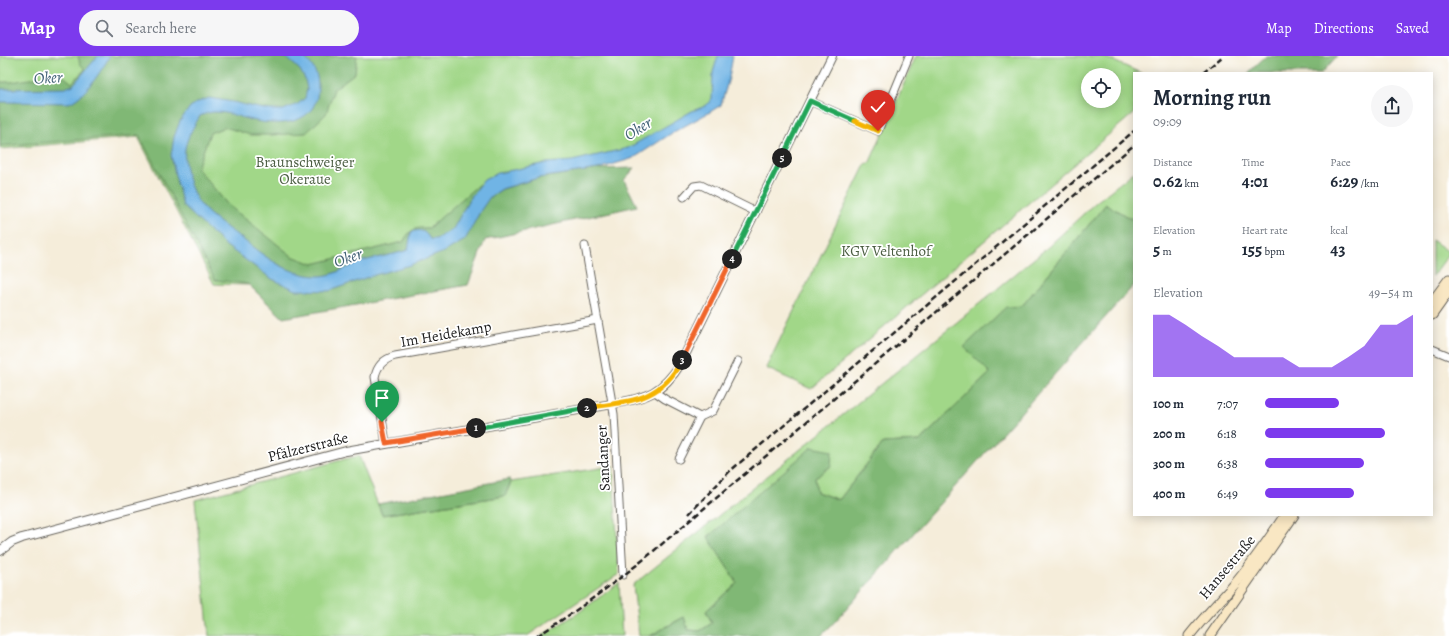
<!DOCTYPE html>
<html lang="en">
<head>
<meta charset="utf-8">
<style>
  body { margin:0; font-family:Alegreya,serif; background:#f6f6f7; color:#1f2937; height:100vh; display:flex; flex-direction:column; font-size:15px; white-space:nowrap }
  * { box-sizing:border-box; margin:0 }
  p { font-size:13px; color:#747a83 }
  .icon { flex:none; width:22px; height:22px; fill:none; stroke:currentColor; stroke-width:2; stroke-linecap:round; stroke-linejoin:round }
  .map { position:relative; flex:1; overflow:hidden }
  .drawer { position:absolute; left:1133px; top:16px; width:300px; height:444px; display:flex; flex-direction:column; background:#fff; border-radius:0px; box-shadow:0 2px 10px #0003 }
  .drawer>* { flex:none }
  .tools { position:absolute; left:1081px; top:12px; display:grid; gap:8px }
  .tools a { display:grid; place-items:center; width:40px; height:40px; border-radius:50%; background:#fff; box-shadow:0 2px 10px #0003; font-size:20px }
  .pin { position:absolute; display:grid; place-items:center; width:34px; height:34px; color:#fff; margin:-41px -17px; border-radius:50% 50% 50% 0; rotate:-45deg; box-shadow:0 0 4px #0007 }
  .pin .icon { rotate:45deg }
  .km { position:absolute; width:20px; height:20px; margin:-10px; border-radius:50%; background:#222; color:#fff; font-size:11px; line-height:20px; text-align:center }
  .round { display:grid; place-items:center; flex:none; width:42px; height:42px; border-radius:21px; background:#f6f6f7 }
  .head { display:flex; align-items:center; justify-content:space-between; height:68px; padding:0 20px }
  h1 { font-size:22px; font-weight:700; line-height:30px }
  .metrics { display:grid; grid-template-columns:repeat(3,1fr); gap:6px; height:68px; padding:4px 20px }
  .metrics div { display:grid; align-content:center }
  .metrics b { font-size:17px; font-weight:700 }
  .metrics small { font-size:11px; font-weight:400 }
  .metrics p { font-size:11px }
  .chart { height:112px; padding:8px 20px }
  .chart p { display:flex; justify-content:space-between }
  .chart svg { width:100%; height:72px; margin-top:4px; fill:#7c3aed; opacity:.7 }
  ul { padding:0 20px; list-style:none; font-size:13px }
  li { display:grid; grid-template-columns:64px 48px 1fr; align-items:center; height:30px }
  li i { height:10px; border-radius:5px; background:#7c3aed }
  header { display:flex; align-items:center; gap:24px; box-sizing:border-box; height:56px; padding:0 20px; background:#7c3aed; color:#fff }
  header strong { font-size:19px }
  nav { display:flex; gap:22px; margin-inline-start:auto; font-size:14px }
  .search { width:280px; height:36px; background:#f6f6f7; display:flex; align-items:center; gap:10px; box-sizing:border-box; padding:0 14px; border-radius:22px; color:#747a83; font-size:15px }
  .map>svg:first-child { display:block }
  .green { fill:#a1d788; stroke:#5e7a52; fill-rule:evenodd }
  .forest { fill:#80b874; stroke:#4e6a48 }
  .water { fill:#6fb4e5; stroke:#466880 }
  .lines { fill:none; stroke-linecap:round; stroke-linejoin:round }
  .minor-casing { stroke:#68655e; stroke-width:9 }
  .tertiary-casing { stroke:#68655e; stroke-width:10 }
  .secondary-casing { stroke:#68655e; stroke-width:11 }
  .minor { stroke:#fff; stroke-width:7 }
  .tertiary { stroke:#fff; stroke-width:8 }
  .secondary { stroke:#f9e7c3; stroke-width:9 }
  .rail { stroke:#1c1c1c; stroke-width:2.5; stroke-dasharray:6 3; stroke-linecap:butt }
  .split-1-casing { stroke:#fff; stroke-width:8 }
  .split-2-casing { stroke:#fff; stroke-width:8 }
  .split-3-casing { stroke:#fff; stroke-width:8 }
  .split-4-casing { stroke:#fff; stroke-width:8 }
  .split-5-casing { stroke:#fff; stroke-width:8 }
  .split-6-casing { stroke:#fff; stroke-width:8 }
  .split-7-casing { stroke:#fff; stroke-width:8 }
  .split-1 { stroke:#f0652b; stroke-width:5 }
  .split-2 { stroke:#22a559; stroke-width:5 }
  .split-3 { stroke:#f5b400; stroke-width:5 }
  .split-4 { stroke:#f0652b; stroke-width:5 }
  .split-5 { stroke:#22a559; stroke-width:5 }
  .split-6 { stroke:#22a559; stroke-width:5 }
  .split-7 { stroke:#f5b400; stroke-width:5 }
  .labels { text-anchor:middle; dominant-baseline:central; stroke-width:3.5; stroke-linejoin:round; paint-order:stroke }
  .park-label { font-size:15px; fill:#4b5d42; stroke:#fff }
  .street-label { font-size:15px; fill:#1c1c1c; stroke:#fff }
  .water-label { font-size:16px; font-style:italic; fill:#416076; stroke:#fff }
</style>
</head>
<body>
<header>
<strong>Map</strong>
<div class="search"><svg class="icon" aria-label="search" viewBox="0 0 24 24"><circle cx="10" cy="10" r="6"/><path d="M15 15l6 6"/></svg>Search here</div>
<nav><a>Map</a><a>Directions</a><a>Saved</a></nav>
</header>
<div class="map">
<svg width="1449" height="580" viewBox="0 0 1449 580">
  <rect width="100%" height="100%" fill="#fff"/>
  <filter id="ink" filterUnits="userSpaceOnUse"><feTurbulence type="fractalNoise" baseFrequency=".025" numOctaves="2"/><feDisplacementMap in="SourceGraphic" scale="8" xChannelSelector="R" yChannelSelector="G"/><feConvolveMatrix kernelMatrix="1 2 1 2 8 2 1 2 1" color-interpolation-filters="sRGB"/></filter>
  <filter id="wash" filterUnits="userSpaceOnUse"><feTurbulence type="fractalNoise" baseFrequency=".012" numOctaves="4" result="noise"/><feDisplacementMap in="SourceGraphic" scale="16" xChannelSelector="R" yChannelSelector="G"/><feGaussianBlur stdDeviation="0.9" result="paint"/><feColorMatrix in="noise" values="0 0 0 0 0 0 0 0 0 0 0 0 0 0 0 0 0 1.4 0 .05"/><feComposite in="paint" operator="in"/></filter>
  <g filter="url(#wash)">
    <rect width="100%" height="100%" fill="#f5edda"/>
    <g class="green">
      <path d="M0 0H724L716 42 708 51 628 101 513 122 471 158 310 231 214 228 138 81 0 93Z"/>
      <path d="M916 0H1102L1141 17H1134V57L811 333 766 312 866 107 869 108ZM1088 19H1114V45H1088Z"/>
      <path d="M1134 116V160L1131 163 1106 148 1022 250 964 291 990 317 920 385 883 387 839 444 817 436 815 422 831 410 708 480 737 527 706 555 712 567 700 575 688 574 684 561 650 580H639L633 529 934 285 1048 191 1095 147Z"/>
      <path d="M1432 184 1449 196V198L1432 221Z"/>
      <path d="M359 400 382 459 505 440 511 426 613 410 619 518 527 580H209L195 444 345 403Z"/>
      <path d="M619 527 622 580H541L578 557Z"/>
    </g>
    <g class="forest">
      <path d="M78 0H357L355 17 334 33 326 58 306 77 271 79H250L225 71 210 77 197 112 228 149 292 200 313 208 403 186C410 174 414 171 429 172L479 128 490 141 502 133 538 122 598 113 635 112 624 124 637 150 485 184 468 229 283 262 248 228 215 224 139 79 0 90V26H11L61 18 72 27 85 13 80 8Z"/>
      <path d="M1266 0H1337L1322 17H1248Z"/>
      <path d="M1106 148 1131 163 1134 160V229L842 558 821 580H650L684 561 688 574 700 575 712 567 706 555 737 527 708 481 812 391 832 395 831 410 815 422 817 436 839 444 883 387 920 385 990 317 964 291 1006 251 1022 250Z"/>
      <path d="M510 423 511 426 505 440 382 459 378 448Z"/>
    </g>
    <g class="water">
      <path d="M98 0H110C101 15 85 41 69 47L0 46V33L65 32 73 29Z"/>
      <path d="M281 0H302C311 6 318 17 318 28 320 69 281 71 251 64 238 61 228 56 215 56 210 56 205 58 200 60 194 70 187 81 185 93 183 109 190 135 200 148 211 162 231 174 245 185 265 201 289 219 317 220 333 221 349 209 363 205 378 201 393 199 408 194L411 176C421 173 424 174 430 183H436L453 173 470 142 484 124 498 117 546 107 572 105 628 92 692 55 703 51 709 47 712 42 713 16 718 0H733L729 22 721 49 710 56 672 77 637 100 631 103 598 113 538 122 502 133 490 141 481 154 465 184 444 196 410 209 371 220 329 235 296 234 272 223 225 189 183 150 175 119 171 99 174 81 180 65 190 51 198 46 209 42 233 46 254 51 270 54H283L298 48 305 42 307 33 305 23 300 14 288 3Z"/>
    </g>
  </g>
  <g filter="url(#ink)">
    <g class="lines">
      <defs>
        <g id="minor">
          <path d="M810 45 878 75 909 0"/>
          <path d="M684 141 694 130 701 129 756 156"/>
          <path d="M585 190 614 358 623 519"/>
          <path d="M1432 293 1449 300"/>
          <path d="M655 336 665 343 700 361 679 403"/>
          <path d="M700 361 713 355 738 305"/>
          <path d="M386 387 375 321C377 310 384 303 395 300L598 264"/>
        </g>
        <path id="tertiary" d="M0 495 12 486 22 482 346 395 612 348C647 341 661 339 681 307L832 0"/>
        <g id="secondary">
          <path d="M1432 246 1449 223"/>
          <path d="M1432 259 1449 235"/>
          <path d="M1189 580C1203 562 1219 546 1234 529 1253 507 1269 483 1285 459"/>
          <path d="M1210 580 1294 459"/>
        </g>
      </defs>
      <use href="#minor" class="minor-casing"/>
      <use href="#tertiary" class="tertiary-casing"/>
      <use href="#secondary" class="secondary-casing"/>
      <use href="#minor" class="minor"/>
      <use href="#tertiary" class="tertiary"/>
      <use href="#secondary" class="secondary"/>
      <g class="rail">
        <path d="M1203 17 1223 0"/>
        <path d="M689 458 730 415 1134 75"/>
        <path d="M537 580C574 557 609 531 643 504L1134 89"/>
      </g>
    </g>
  </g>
  <g class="lines" filter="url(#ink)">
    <defs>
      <path id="split-1" d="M382 366 386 387 476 372"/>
      <path id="split-2" d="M476 372 587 352"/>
      <path id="split-3" d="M587 352C629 345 660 346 682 304"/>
      <path id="split-4" d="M682 304 732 203"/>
      <path id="split-5" d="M732 203 782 102"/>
      <path id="split-6" d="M782 102 810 45 855 65"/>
      <path id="split-7" d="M855 65 878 75"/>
    </defs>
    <use href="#split-1" class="split-1-casing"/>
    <use href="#split-2" class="split-2-casing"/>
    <use href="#split-3" class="split-3-casing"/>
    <use href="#split-4" class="split-4-casing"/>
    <use href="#split-5" class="split-5-casing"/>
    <use href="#split-6" class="split-6-casing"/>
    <use href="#split-7" class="split-7-casing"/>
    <use href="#split-1" class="split-1"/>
    <use href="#split-2" class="split-2"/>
    <use href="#split-3" class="split-3"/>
    <use href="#split-4" class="split-4"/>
    <use href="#split-5" class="split-5"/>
    <use href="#split-6" class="split-6"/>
    <use href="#split-7" class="split-7"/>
  </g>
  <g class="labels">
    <g class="park-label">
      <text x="305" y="106">Braunschweiger<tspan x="305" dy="17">Okeraue</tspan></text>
      <text x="886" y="195">KGV Veltenhof</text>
    </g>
    <g class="street-label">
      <text transform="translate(446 278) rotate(-10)">Im Heidekamp</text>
      <text transform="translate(308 391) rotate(-14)">Pfälzerstraße</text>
      <text transform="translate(603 402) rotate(-93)">Sandanger</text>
      <text transform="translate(1227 511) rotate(-50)">Hansestraße</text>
    </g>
    <g class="water-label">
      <text transform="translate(48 22) rotate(-3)">Oker</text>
      <text transform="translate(638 73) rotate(-32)">Oker</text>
      <text transform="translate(348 202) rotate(-19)">Oker</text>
    </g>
  </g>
</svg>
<div class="tools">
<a><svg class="icon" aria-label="locate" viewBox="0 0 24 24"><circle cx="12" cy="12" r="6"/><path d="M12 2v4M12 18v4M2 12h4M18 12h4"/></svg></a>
</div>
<div class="pin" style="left:382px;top:366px;background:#1e9e55"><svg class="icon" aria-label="arrive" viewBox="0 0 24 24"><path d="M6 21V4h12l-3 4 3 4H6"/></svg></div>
<div class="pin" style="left:878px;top:75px;background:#d93025"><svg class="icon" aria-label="check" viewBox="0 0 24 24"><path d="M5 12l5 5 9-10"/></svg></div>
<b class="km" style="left:476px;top:372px">1</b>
<b class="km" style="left:587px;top:352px">2</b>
<b class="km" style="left:682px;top:304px">3</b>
<b class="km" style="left:732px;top:203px">4</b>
<b class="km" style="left:782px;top:102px">5</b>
<section class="drawer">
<div class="head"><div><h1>Morning run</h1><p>09:09</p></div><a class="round"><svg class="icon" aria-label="share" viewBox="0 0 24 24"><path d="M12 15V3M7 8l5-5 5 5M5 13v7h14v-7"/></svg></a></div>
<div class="metrics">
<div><p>Distance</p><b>0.62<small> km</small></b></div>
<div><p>Time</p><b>4:01</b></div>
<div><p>Pace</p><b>6:29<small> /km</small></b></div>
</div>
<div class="metrics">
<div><p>Elevation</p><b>5<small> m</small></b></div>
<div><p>Heart rate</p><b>155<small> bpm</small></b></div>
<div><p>kcal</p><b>43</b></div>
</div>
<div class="chart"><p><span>Elevation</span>49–54 m</p>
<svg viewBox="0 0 160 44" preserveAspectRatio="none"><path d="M0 44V6L10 6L20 12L30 19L40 25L50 32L60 32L70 32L80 32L90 38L100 38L110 38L120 32L130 25L140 12L150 12L160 6V44z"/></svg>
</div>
<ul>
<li><b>100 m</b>7:07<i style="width:50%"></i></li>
<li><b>200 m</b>6:18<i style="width:81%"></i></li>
<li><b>300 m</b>6:38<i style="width:67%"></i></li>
<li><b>400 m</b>6:49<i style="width:60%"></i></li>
</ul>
</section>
</div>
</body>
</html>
